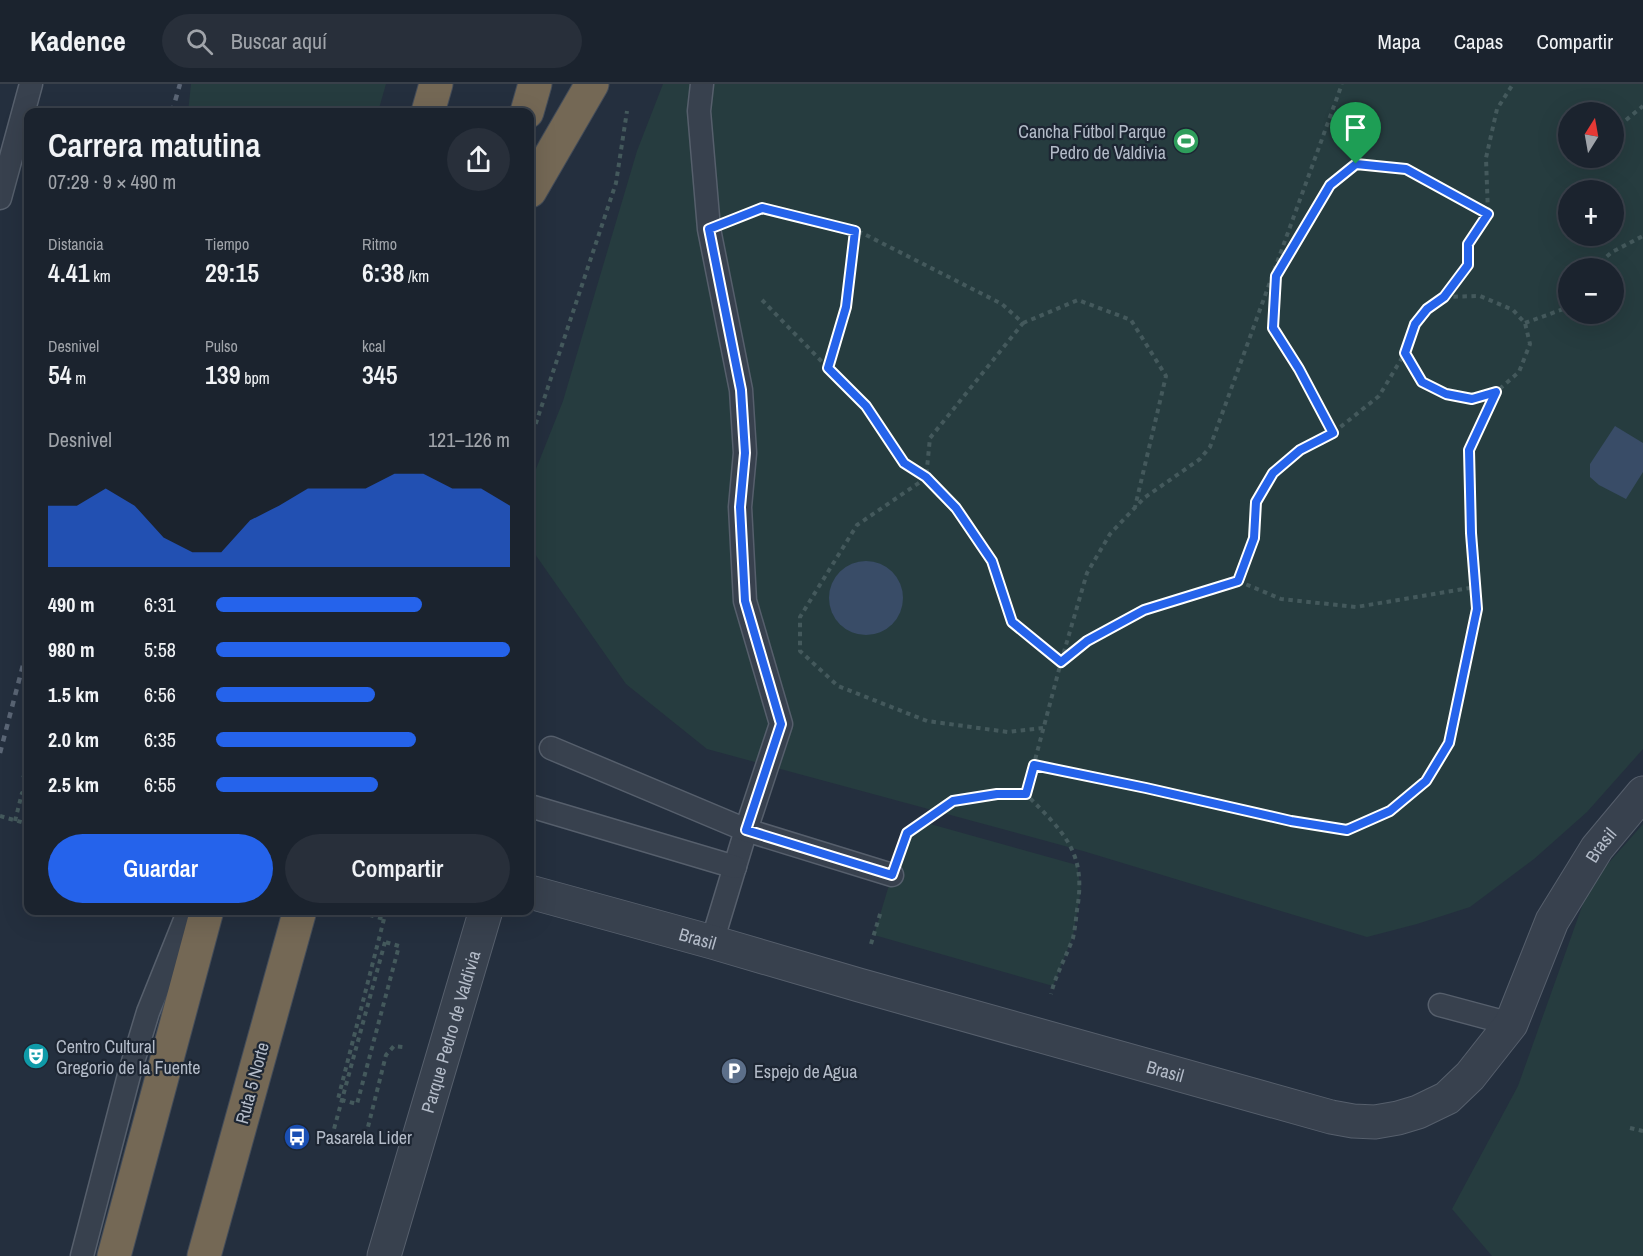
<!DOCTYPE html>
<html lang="es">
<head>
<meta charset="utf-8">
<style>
  body { margin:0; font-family:"Archivo Narrow",sans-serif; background:#282f3a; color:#f1f3f6; height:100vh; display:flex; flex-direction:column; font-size:22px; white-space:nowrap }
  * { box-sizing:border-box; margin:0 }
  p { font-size:20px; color:#a0a4aa }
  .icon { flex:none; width:33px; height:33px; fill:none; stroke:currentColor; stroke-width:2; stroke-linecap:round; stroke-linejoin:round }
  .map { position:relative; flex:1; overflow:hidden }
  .side { position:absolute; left:24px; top:24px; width:510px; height:807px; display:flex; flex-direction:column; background:#1b232e; border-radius:12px; box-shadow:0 6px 24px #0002,0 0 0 2px #39404a }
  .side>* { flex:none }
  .needle { width:39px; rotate:11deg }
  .buttons { position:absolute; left:1558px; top:18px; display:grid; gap:12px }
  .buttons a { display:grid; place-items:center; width:66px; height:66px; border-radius:50%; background:#1b232e; box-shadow:0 6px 24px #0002,0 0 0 2px #39404a; font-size:30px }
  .pin { position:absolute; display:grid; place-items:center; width:51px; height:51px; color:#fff; margin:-62px -26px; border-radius:50% 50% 50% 0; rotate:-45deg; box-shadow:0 0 6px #0007 }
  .pin .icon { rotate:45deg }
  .round { display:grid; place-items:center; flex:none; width:63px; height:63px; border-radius:32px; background:#282f3a }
  .headline { display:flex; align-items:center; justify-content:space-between; height:102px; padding:0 24px }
  h1 { font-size:33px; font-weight:600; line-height:45px }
  .metrics { display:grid; grid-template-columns:repeat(3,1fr); gap:9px; height:102px; padding:6px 24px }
  .metrics div { display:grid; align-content:center }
  .metrics b { font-size:26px; font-weight:600 }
  .metrics small { font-size:16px; font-weight:400 }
  .metrics p { font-size:16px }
  .chart { height:168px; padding:12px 24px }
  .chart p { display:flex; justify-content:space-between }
  .chart svg { width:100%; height:108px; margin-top:6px; fill:#2563eb; opacity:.7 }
  .primary-button { display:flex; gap:12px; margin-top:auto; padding:12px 24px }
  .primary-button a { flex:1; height:69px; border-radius:36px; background:#2563eb; color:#fff; font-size:24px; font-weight:600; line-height:69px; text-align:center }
  .primary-button a+a { background:#282f3a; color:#f1f3f6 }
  ul { padding:0 24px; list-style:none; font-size:20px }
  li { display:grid; grid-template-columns:96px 72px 1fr; align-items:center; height:45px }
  li i { height:15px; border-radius:8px; background:#2563eb }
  header { display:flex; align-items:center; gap:36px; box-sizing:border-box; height:84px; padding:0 30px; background:#1b232e; border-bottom:2px solid #39404a }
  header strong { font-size:28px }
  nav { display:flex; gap:33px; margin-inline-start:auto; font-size:21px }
  .search { width:420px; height:54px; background:#282f3a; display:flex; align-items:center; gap:15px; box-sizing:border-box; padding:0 21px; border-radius:33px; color:#a0a4aa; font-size:22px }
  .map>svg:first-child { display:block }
  .green { fill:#263c3f; fill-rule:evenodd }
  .water { fill:#394c67 }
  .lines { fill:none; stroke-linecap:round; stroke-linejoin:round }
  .service-casing { stroke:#565f6c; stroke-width:25 }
  .minor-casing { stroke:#565f6c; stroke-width:35 }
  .tertiary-casing { stroke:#565f6c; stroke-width:35 }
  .motorway-casing { stroke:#434c59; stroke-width:35 }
  .path { stroke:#44595c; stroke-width:4; stroke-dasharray:4.5 4.5; stroke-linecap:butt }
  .service { stroke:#38414e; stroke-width:22 }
  .minor { stroke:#38414e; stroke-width:33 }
  .tertiary { stroke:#38414e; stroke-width:33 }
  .motorway { stroke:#746855; stroke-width:33 }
  .rail { stroke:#5a6575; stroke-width:4.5; stroke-dasharray:6 6; stroke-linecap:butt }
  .path-bridge { stroke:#44595c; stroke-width:4; stroke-dasharray:4.5 4.5; stroke-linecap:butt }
  .route-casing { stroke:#fff; stroke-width:12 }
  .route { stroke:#2563eb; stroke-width:8 }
  .labels { text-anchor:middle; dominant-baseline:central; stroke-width:4.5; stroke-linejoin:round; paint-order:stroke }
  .poi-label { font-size:18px; fill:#b4bcc9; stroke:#1d2633; text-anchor:start }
  .street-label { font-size:18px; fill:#b4bcc9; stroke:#1d2633 }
</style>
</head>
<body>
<header>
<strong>Kadence</strong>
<div class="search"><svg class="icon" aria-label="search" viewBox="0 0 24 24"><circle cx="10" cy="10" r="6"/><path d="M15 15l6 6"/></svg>Buscar aquí</div>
<nav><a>Mapa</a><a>Capas</a><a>Compartir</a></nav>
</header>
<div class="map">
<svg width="1643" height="1172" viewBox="0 0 1643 1172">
  <rect width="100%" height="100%" fill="#242f3e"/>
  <g class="green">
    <path d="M191 0H386L378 28H188Z"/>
    <path d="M663 0H1643V665L1587 728 1534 775 1470 823 1417 840 1367 853 1083 767 707 665 626 600 530 463V400L563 317 637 67ZM1569 28H1614V74H1569ZM1569 106H1614V152H1569ZM1569 184H1614V230H1569Z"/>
    <path d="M923 738 1077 781 1081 805 1073 852 1053 902 874 851 892 791 907 749Z"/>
    <path d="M1643 740V1172H1492L1452 1125 1518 1002 1590 800Z"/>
  </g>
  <g class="water">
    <path d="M1615 342 1643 359V388L1626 415 1599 401 1590 393V380Z"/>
    <circle cx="866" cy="514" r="37"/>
  </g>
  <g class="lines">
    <defs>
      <g id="service">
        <path d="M702 0 699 27 709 145 741 306 745 369 740 423 745 517 781 640 746 746 712 858"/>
        <path d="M0 114 31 0"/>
        <path d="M551 664 746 746 892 791"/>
        <path d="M530 722 735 783"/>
        <path d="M1440 921 1511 940"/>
        <path d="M82 1172 129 991 148 928 189 826"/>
      </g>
      <g id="minor">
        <path id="s1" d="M384 1172 486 826"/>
      </g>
      <g id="tertiary">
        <path id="s2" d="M530 808 712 858 859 901 1331 1033 1353 1037 1375 1038 1398 1034 1418 1028 1447 1014 1470 992 1511 940 1552 837 1597 764 1643 709"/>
      </g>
      <g id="motorway">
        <path d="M428 28 436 0"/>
        <path d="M527 28 535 0"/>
        <path d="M530 107 592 0"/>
        <path d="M114 1172 207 826"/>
        <path d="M204 1172 300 826"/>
      </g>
    </defs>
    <use href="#service" class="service-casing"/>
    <use href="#minor" class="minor-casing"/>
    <use href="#tertiary" class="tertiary-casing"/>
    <use href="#motorway" class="motorway-casing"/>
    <g class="path">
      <path d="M1626 36 1643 22"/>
      <path d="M745 131 762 124 862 149 1002 220 1023 239 930 354 926 394 956 424 992 477 1012 538 1061 578 1087 489 1110 450 1144 414 1200 375 1210 363 1342 0"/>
      <path d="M1593 184 1612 168 1643 152"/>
      <path d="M762 216 865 322 904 379 926 394 857 441 800 533V567L838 602 927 637 1008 648 1043 644"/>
      <path d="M1023 239 1078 216 1131 236 1166 292 1135 423"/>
      <path d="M1525 239 1569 223"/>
      <path d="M1405 269 1422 298 1446 311 1472 315 1496 308 1519 288 1530 260 1525 239 1513 226 1480 212 1444 213"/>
      <path d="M828 284 846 223 855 147"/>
      <path d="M1333 349 1299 285 1273 244 1276 192 1330 101 1356 80 1406 85 1488 130"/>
      <path d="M530 357 616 99 627 27"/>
      <path d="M1238 497 1281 515 1356 523 1476 503"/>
      <path d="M1034 681 1146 704 1291 737 1347 746 1390 727 1427 697 1449 659 1477 525 1471 449 1469 366 1496 308"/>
      <path d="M22 691 28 693"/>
      <path d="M1026 710 1061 578 1087 557 1145 526 1238 497 1254 454 1256 418 1273 389 1300 366 1333 349 1379 312 1405 269 1415 240 1427 225 1444 213 1468 181V160L1488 130 1486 74 1497 25 1513 0"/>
      <path d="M0 732 28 740"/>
      <path d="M15 737 22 709 28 711"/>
      <path d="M904 757 907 749 953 717 997 710H1026C1064 749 1087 768 1077 826 1076 835 1075 845 1073 854 1066 873 1056 890 1051 910"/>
      <path d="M352 826 384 835"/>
      <path d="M385 858 331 1056 349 1060 361 1057 367 1047 386 971 394 962 403 963"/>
      <path d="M871 860 881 827"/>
      <path d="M1630 1044 1643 1047"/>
    </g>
    <use href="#service" class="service"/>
    <use href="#minor" class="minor"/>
    <use href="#tertiary" class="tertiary"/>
    <use href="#motorway" class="motorway"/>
    <g class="rail">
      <path d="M172 28 180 0"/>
      <path d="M0 669 28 562"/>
    </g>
    <path class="path-bridge" d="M384 835 338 1015 357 1020 399 862 385 858"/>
  </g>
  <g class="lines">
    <defs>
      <path id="route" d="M1356 80 1406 85 1488 130 1468 160V181L1444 213 1427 225 1415 240 1405 269 1422 298 1446 310 1472 315 1496 308 1469 366 1471 449 1477 525 1449 659 1426 697 1390 727 1347 746 1291 737 1146 704 1034 681 1026 710H997L953 717 907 749 892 791 746 746 781 640 745 517 740 423 745 369 741 306 709 145 762 124 855 147 846 223 828 284 866 322 904 379 926 393 956 424 992 477 1012 538 1061 578 1087 557 1144 526 1238 497 1254 454 1256 418 1273 389 1300 366 1333 349 1299 285 1273 244 1276 192 1330 101Z"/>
    </defs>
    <use href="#route" class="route-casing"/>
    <use href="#route" class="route"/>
  </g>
  <defs>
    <symbol id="stadium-disc" viewBox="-11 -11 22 22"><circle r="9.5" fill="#2e9e5b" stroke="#1d2633"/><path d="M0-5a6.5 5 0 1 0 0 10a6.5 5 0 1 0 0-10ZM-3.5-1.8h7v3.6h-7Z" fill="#fff"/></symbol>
    <symbol id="theatre-disc" viewBox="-11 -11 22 22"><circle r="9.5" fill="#0f9aa8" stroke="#1d2633"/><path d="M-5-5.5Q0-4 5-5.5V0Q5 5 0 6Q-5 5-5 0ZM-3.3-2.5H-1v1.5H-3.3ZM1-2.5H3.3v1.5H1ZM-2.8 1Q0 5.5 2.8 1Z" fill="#fff"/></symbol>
    <symbol id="parking-disc" viewBox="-11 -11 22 22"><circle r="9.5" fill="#5c6f8a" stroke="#1d2633"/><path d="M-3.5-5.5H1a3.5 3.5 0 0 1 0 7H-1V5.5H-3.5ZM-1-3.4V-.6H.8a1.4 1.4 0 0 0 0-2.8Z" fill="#fff"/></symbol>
    <symbol id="bus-disc" viewBox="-11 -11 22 22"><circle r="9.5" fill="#1a4fb4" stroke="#1d2633"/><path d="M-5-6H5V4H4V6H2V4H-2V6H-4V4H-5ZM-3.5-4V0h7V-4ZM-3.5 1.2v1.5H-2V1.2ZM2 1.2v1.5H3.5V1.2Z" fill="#fff"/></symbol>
  </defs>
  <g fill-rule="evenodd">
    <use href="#stadium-disc" x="1171" y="42" width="30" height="30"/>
    <use href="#theatre-disc" x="21" y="957" width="30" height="30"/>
    <use href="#parking-disc" x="719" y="972" width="30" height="30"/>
    <use href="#bus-disc" x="282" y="1038" width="30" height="30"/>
  </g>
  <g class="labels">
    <g class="poi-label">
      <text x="1166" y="47" text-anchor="end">Cancha Fútbol Parque<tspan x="1166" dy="21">Pedro de Valdivia</tspan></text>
      <text x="56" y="962">Centro Cultural<tspan x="56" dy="21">Gregorio de la Fuente</tspan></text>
      <text x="754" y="987">Espejo de Agua</text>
      <text x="316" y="1053">Pasarela Lider</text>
    </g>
    <g class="street-label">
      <text stroke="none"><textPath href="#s2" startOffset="1252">Brasil</textPath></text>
      <text stroke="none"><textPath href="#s2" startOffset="174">Brasil</textPath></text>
      <text stroke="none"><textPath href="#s1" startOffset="234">Parque Pedro de Valdivia</textPath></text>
      <text stroke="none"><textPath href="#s2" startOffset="660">Brasil</textPath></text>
      <text transform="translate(252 999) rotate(-75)">Ruta 5 Norte</text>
    </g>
  </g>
</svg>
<div class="buttons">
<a><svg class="needle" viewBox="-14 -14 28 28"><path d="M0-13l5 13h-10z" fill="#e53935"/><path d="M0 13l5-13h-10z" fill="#a0a4aa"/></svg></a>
<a>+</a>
<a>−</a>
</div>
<div class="pin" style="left:1356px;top:80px;background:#1e9e55"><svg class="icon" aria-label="arrive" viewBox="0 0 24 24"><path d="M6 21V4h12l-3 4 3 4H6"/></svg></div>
<section class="side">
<div class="headline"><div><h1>Carrera matutina</h1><p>07:29 · 9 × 490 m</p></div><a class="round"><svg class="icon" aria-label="share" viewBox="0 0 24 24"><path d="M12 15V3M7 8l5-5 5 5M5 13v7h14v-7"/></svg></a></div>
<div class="metrics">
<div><p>Distancia</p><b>4.41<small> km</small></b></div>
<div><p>Tiempo</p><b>29:15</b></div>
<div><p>Ritmo</p><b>6:38<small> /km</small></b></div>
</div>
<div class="metrics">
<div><p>Desnivel</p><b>54<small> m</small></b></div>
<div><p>Pulso</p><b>139<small> bpm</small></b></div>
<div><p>kcal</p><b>345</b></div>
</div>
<div class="chart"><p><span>Desnivel</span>121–126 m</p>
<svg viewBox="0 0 160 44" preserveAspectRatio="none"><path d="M0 44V19L10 19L20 12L30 19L40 32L50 38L60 38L70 25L80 19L90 12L100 12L110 12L120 6L130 6L140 12L150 12L160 19V44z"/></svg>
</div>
<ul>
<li><b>490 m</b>6:31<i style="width:70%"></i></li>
<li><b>980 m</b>5:58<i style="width:100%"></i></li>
<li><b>1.5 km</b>6:56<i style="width:54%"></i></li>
<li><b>2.0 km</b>6:35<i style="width:68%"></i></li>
<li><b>2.5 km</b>6:55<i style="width:55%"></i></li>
</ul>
<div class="primary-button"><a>Guardar</a><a>Compartir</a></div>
</section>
</div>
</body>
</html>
